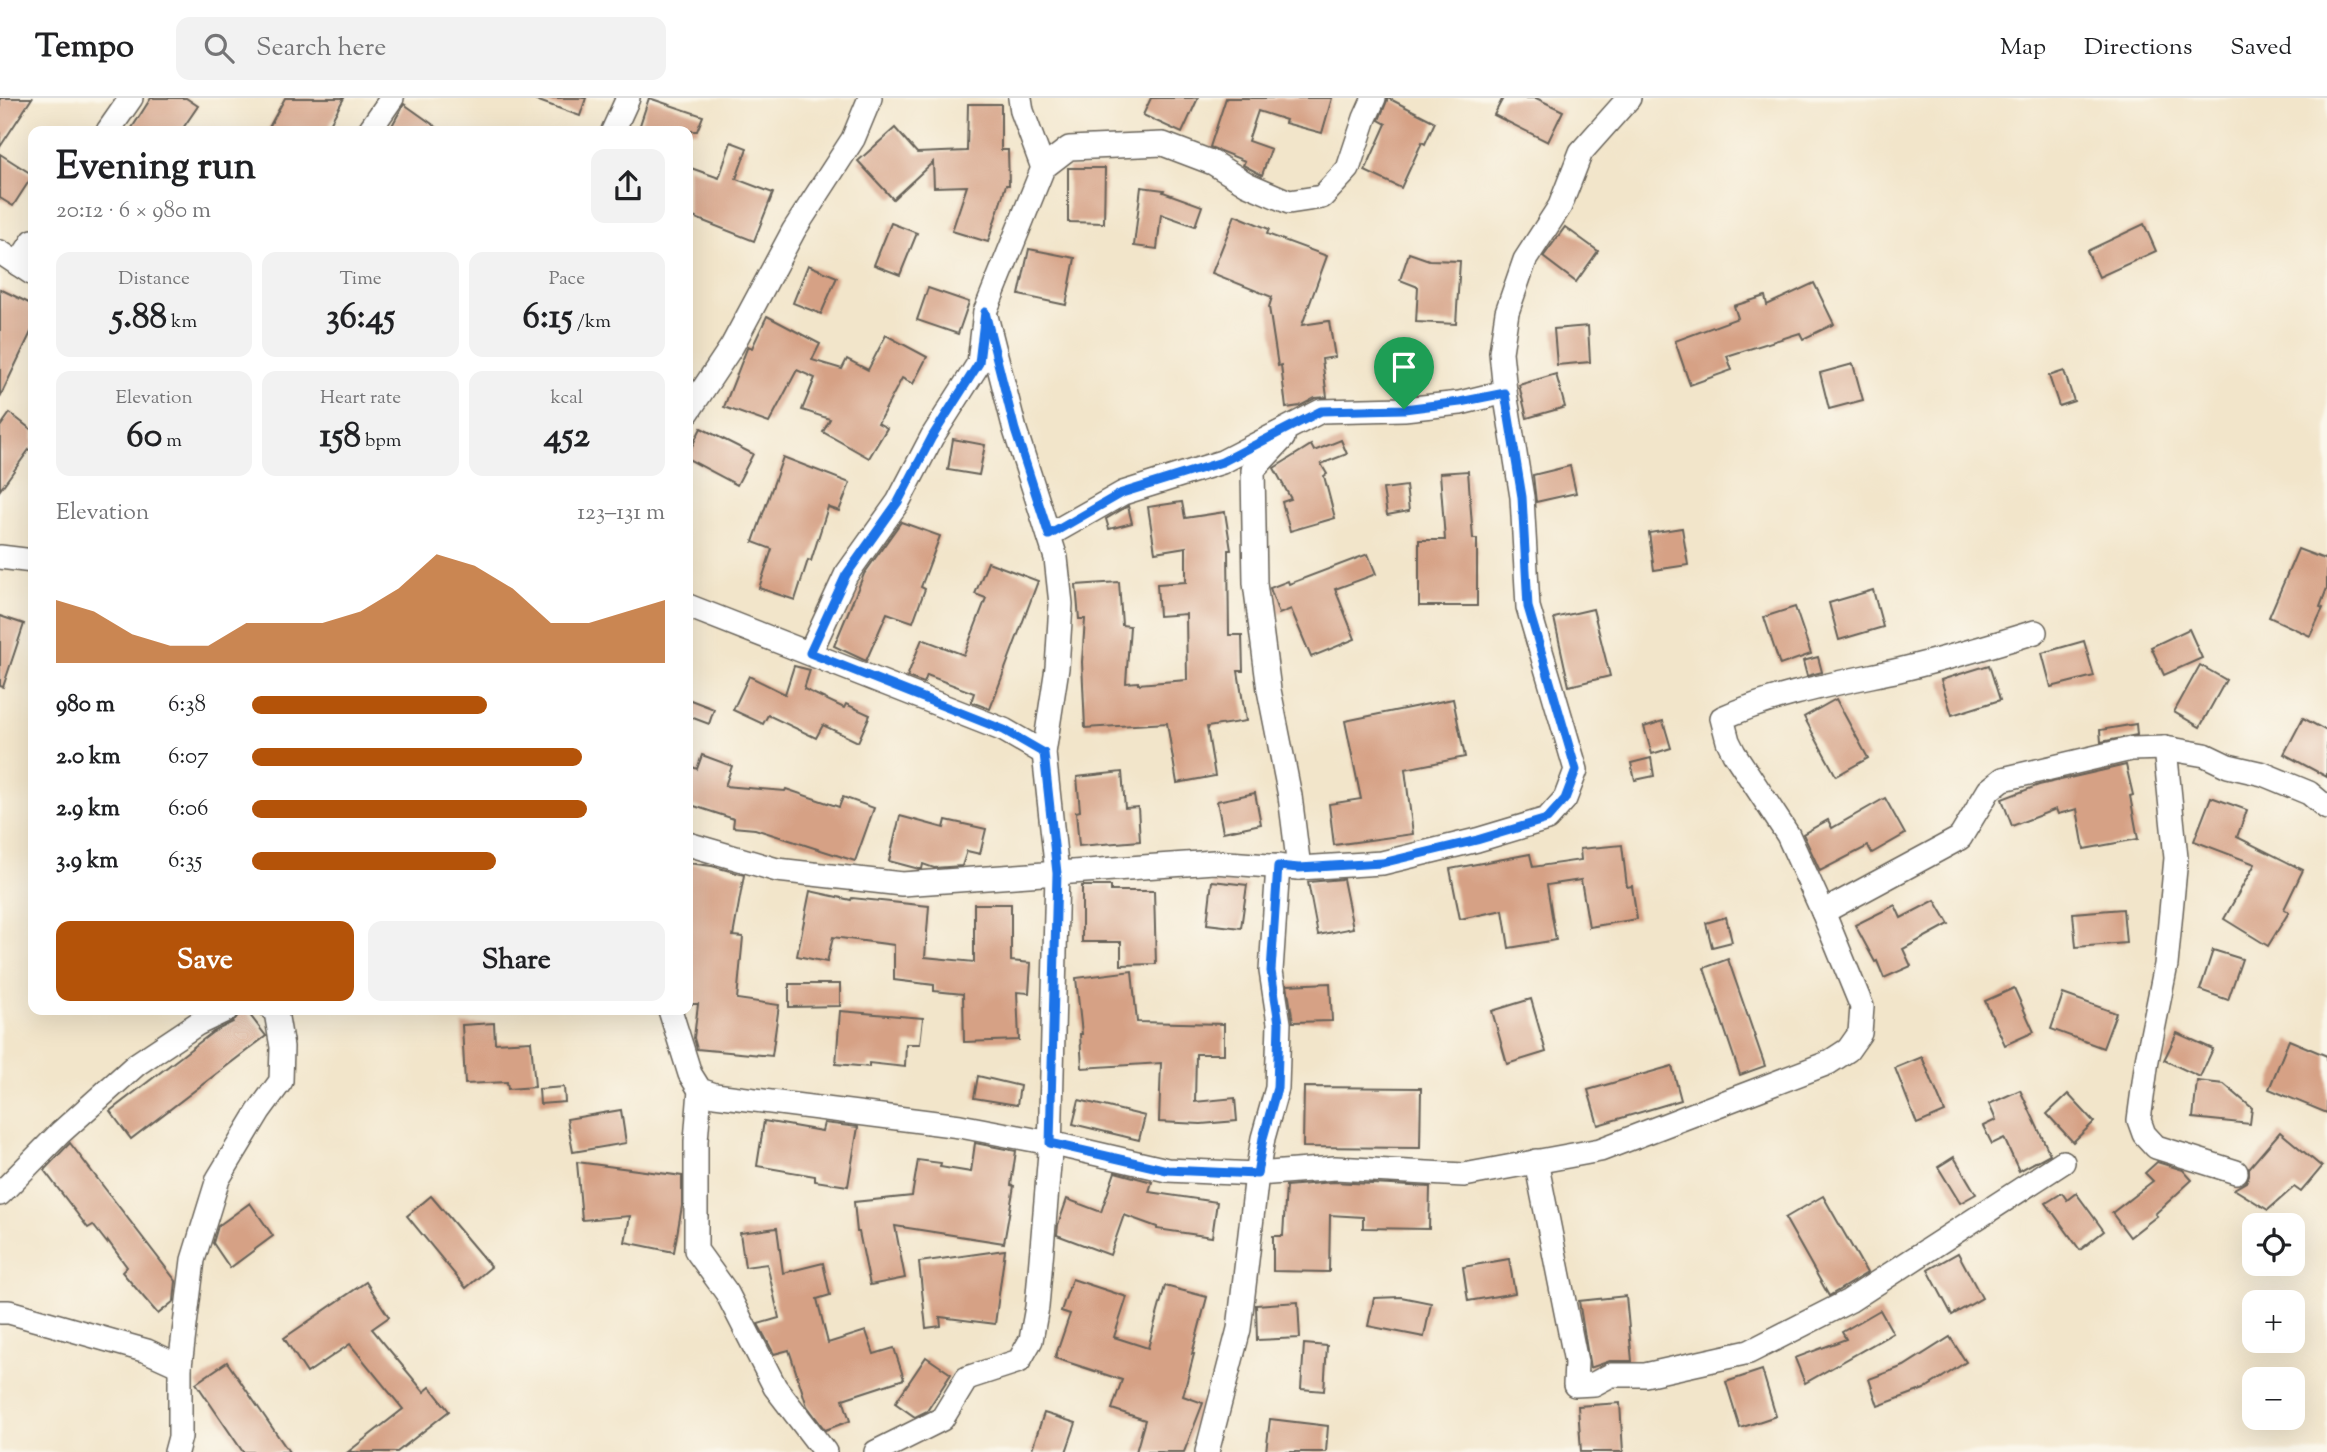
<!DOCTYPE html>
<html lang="en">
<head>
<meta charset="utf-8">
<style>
  body { margin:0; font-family:"Sorts Mill Goudy",serif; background:#f2f2f2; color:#202124; height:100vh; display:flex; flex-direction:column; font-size:26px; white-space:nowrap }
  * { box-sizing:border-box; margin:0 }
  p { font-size:23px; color:#757577 }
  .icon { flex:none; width:38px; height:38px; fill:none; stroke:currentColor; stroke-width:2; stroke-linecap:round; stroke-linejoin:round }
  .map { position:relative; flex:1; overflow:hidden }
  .panel { position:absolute; left:28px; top:28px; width:665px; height:889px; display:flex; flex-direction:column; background:#fff; border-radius:14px; box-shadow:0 7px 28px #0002 }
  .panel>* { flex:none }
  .buttons { position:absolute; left:2242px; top:1115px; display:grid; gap:14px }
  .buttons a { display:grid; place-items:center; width:63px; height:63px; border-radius:14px; background:#fff; box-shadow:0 7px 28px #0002; font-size:35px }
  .pin { position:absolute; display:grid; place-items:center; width:60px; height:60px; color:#fff; margin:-72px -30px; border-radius:50% 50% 50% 0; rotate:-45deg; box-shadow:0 0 7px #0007 }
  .pin .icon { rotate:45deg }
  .round { display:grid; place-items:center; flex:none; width:74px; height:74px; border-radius:14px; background:#f2f2f2 }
  .head { display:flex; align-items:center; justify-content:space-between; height:119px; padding:0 28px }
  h1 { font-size:38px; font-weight:700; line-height:52px }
  .figures { display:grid; grid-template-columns:repeat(3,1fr); gap:10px; height:119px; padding:7px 28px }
  .figures div { display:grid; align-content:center; border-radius:14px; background:#f2f2f2; text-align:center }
  .figures b { font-size:35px; font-weight:700 }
  .figures small { font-size:19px; font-weight:400 }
  .figures p { font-size:19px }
  .chart { height:196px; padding:14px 28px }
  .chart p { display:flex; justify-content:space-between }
  .chart svg { width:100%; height:126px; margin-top:7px; fill:#b45309; opacity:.7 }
  .button { display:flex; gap:14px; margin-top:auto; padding:14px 28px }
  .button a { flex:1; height:80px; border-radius:14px; background:#b45309; color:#fff; font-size:28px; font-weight:700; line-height:80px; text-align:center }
  .button a+a { background:#f2f2f2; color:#202124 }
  ul { padding:0 28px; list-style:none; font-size:23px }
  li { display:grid; grid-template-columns:112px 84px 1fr; align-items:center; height:52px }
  li i { height:18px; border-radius:9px; background:#b45309 }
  header { display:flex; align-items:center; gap:42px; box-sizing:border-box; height:98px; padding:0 35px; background:#fff; border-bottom:2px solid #e0e0e0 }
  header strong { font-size:33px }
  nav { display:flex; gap:38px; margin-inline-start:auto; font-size:24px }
  .search { width:490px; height:63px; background:#f2f2f2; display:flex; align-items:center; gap:18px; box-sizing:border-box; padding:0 24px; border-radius:14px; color:#757577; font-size:26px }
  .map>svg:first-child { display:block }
  .building { fill:#d6a185 }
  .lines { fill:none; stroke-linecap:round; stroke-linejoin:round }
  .street-casing { stroke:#676259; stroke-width:26 }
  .street { stroke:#fff; stroke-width:23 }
  .route-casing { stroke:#fff; stroke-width:14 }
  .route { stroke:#1a73e8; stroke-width:9 }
</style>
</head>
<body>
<header>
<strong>Tempo</strong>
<div class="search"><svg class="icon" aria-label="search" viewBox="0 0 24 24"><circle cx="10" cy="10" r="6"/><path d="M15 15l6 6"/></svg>Search here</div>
<nav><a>Map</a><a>Directions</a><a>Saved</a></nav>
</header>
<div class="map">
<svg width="2327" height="1354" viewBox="0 0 2327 1354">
  <rect width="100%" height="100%" fill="#fbf7ec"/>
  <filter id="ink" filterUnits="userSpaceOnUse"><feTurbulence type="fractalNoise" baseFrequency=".0143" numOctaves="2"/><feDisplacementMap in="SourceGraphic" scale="14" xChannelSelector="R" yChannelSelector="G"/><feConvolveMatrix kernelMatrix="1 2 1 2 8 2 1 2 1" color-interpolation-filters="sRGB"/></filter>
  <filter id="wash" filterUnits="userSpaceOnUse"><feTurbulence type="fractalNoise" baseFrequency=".00686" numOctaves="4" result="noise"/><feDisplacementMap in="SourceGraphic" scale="28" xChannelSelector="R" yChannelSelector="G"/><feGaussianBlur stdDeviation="1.57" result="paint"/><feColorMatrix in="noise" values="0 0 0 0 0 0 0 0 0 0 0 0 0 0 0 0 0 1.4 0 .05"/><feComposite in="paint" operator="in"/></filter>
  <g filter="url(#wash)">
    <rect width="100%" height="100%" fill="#f2e5ca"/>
    <g id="blocks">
      <g class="building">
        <path d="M0 0H32L0 49Z"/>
        <path d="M151 0H186L198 8 181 33H130Z"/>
        <path d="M285 0H344L326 33H267Z"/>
        <path d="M536 0H586L580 18 536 2Z"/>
        <path d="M649 0 703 18 697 33H638Z"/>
        <path d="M1151 0H1198L1182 35 1143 17Z"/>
        <path d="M1226 0H1332L1322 35 1285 25 1286 22 1258 13 1248 43 1271 51 1262 77 1243 67 1245 63 1210 49Z"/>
        <path d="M1388 0 1435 24 1425 46 1422 44 1401 90 1365 73 1386 26 1379 22Z"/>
        <path d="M1503 0H1536L1563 13 1548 44 1494 17Z"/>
        <path d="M404 6 442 33H389Z"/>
        <path d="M968 6H1001V52H1008L1009 87H1006L988 144 952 133 967 88 934 89 933 64 893 101 858 63 895 30 917 55 967 53Z"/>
        <path d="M731 44 747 50 736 81 773 95 754 143 688 117V69L719 80Z"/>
        <path d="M0 56 33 77 13 108 0 100Z"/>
        <path d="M1068 70H1105L1104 125 1068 124Z"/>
        <path d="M1141 89 1164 92 1163 94 1202 108 1195 128 1161 116 1157 151 1134 148Z"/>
        <path d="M1235 117 1269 131 1267 136 1327 158 1302 227 1329 223 1335 259 1322 261 1327 299 1315 300 1300 308 1286 310 1281 267 1278 268 1269 209 1272 199 1212 175Z"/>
        <path d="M891 125 917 135 900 177 874 167Z"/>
        <path d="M2144 126 2156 153 2099 179 2087 153Z"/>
        <path d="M1565 129 1598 153 1576 184 1543 159Z"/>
        <path d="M1029 151 1075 160 1066 207 1019 197Z"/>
        <path d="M1409 155 1429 162 1460 163 1456 226 1416 224 1418 189 1400 182Z"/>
        <path d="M808 167 837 179 821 216 793 205Z"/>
        <path d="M1814 185 1834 226 1803 241 1800 235 1727 258 1732 272 1690 287 1675 243 1738 220 1734 208 1765 198 1767 207Z"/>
        <path d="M928 190 969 204 958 236 917 222Z"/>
        <path d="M0 191 33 207V230L0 299Z"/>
        <path d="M767 218 820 246 812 262 842 271 847 261 868 272 886 237 927 259 913 286 902 280 878 325 887 330 869 360 823 334 830 321 802 312 815 280 797 272 769 325 724 309 748 248 752 250Z"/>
        <path d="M1588 228 1590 264 1557 267 1554 231Z"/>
        <path d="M1853 266 1863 302 1829 311 1820 275Z"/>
        <path d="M2064 273 2074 303 2059 308 2049 278Z"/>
        <path d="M1556 276 1565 309 1527 320 1519 287Z"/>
        <path d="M10 315 33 333V346L0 392V329Z"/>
        <path d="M701 330 753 356 737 387 688 361V356Z"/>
        <path d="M953 341 985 347 979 377 948 372Z"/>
        <path d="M1341 342 1347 356 1321 366 1327 376 1324 378 1335 420 1290 433 1282 404 1291 401 1274 370 1311 347 1314 353Z"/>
        <path d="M783 359 850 385 839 413 828 409 811 463 808 462 795 502 759 490 772 451 753 444Z"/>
        <path d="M1570 368 1576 395 1536 404 1533 377Z"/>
        <path d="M1468 373 1473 441H1477V508H1419V442H1445L1440 375Z"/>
        <path d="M1406 388 1409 413 1387 417 1383 391Z"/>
        <path d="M1182 404 1185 420 1225 414 1231 452H1228L1229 537H1242L1243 573H1238L1246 623 1207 629 1215 678 1177 685 1167 625 1085 630 1082 564 1085 521H1079L1076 487 1119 484 1122 527 1130 528 1126 585 1138 584V586L1187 582 1186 516 1159 518 1157 486 1186 484V449L1155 454 1148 409Z"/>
        <path d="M1128 408 1132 425 1109 431 1106 421Z"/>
        <path d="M901 424 940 438 921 489 925 491 913 524 887 515 866 563 834 548 864 476Z"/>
        <path d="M1682 430 1688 467 1654 472 1649 435Z"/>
        <path d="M2298 451 2327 462V490L2320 509 2323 510 2310 538 2269 519Z"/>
        <path d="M1368 456 1376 476 1335 491 1355 541 1311 559 1291 511 1279 516 1270 490 1288 483 1289 486Z"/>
        <path d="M988 464 1038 483 990 611 971 604 974 595 927 577 924 585 907 579 922 541 964 557 986 500 975 496Z"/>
        <path d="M1873 492 1883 529 1839 542 1829 505Z"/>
        <path d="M1795 509 1811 556 1780 567 1764 519Z"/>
        <path d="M1593 511 1610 578 1569 588 1554 520Z"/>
        <path d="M0 518 24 526 3 589 0 588Z"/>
        <path d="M2189 531 2202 560 2164 577 2151 549Z"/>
        <path d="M2084 543 2094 578 2051 589 2042 555Z"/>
        <path d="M1818 559 1822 574 1807 578 1803 563Z"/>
        <path d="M1989 567 2000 602 1952 617 1941 582Z"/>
        <path d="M2200 567 2226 582 2200 629 2174 614Z"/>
        <path d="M794 568 810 572 804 591 844 610 846 606 870 617 858 644 823 627 816 640 768 617 763 626 733 612 749 578 785 596Z"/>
        <path d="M688 601 714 611 709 626 688 618Z"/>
        <path d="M1453 601 1465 659 1405 671 1413 736 1334 747 1329 706 1361 701 1345 623Z"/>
        <path d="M1836 601 1868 660 1836 678 1804 619Z"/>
        <path d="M2303 620 2327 633V679L2284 656Z"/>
        <path d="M1663 623 1671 650 1652 656 1644 629Z"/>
        <path d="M2136 626 2137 637 2101 644 2100 632Z"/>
        <path d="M702 657 732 668 725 688 785 693 786 691 839 709 843 699 874 710 855 763 755 731 733 729 734 721 688 706V667L697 671Z"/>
        <path d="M1651 660 1654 678 1635 682 1631 665Z"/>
        <path d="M2126 667 2133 697 2130 698 2138 741 2084 751 2077 711 2058 716 2056 711 2012 728 2002 701 2039 687Z"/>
        <path d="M1122 674 1125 710 1138 709 1140 743 1079 748 1076 714 1080 713 1077 679Z"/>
        <path d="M1255 695 1261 726 1223 734 1217 703Z"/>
        <path d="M2211 699 2247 712 2237 739 2303 772 2284 811 2289 814 2268 848 2224 821 2255 766 2194 743Z"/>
        <path d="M1885 700 1905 736 1872 755 1868 748 1820 773 1803 736 1828 722 1832 730Z"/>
        <path d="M900 718 944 730 946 722 986 731 980 756 967 753 962 768 934 770 923 766 922 771H919L889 763Z"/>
        <path d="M1622 747 1627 789 1632 788 1637 821 1589 829 1581 782 1547 787 1556 842 1509 850 1503 812 1460 821 1450 771 1530 756 1533 769 1581 762 1580 751Z"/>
        <path d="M688 765 712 768 744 777 733 838 743 839 737 901 779 907 772 958 697 951 694 940 698 906H688Z"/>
        <path d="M1343 781 1353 830 1318 837 1308 784Z"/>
        <path d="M1212 783 1247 787 1241 830 1207 826Z"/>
        <path d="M1082 788H1111V793H1154L1156 866 1121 867V844H1082Z"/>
        <path d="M810 793 851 802 852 800 929 808 925 859 974 864V806H1011V863L1031 865 1029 895 1017 894 1019 942 964 944 963 896 934 893V887L894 882V847L833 839 827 864 797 858Z"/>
        <path d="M1935 802 1949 826 1903 851 1911 868 1884 880 1877 863 1875 864 1855 827 1895 807 1901 820Z"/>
        <path d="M2123 811 2126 845 2076 849 2073 815Z"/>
        <path d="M1726 819 1732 844 1712 849 1706 825Z"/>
        <path d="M2213 852 2242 861 2228 902 2200 892Z"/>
        <path d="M1728 861 1765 968 1740 977 1704 870Z"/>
        <path d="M1132 873 1137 924 1224 926V956H1196L1195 1004 1235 1000 1237 1023 1201 1026 1159 1024 1161 965 1082 970 1080 936H1082L1076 880Z"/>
        <path d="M1330 885 1332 923 1293 924 1287 887Z"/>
        <path d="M789 886H840V908L789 909Z"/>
        <path d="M2014 890 2034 934 2005 947 1985 903Z"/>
        <path d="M2063 896 2116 915 2103 950 2051 931Z"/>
        <path d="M1531 901 1546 954 1507 966 1492 913Z"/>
        <path d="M242 912H246L266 938 131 1041 110 1013 213 934 233 924Z"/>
        <path d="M840 913 923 920 920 946H906L905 969 869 965V969L836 966Z"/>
        <path d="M494 925 495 945 531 943 535 989 508 991 507 984 465 986 462 927Z"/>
        <path d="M2177 935 2213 951 2200 979 2164 962Z"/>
        <path d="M2289 942 2327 958V1015L2269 991Z"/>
        <path d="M1922 959 1945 1014 1917 1026 1895 970Z"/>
        <path d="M1672 968 1681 1002 1598 1027 1588 992Z"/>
        <path d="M978 978 1020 988 1017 1007 974 1000Z"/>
        <path d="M2197 983 2224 986 2252 1010 2250 1026 2193 1020Z"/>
        <path d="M564 989 565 1004 540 1006 539 991Z"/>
        <path d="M1304 989 1421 990 1420 1050 1303 1049Z"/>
        <path d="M2020 992 2050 1056 2019 1073 2004 1040 1992 1046 1983 1028 1996 1022 1989 1006Z"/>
        <path d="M2068 996 2094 1024 2073 1044 2047 1016Z"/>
        <path d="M1079 1002 1145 1018 1139 1042 1073 1026Z"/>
        <path d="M621 1012 626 1045 573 1054 567 1021Z"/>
        <path d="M764 1023 822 1033 824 1025 858 1029 848 1088 815 1083V1078L757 1068Z"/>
        <path d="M2280 1034 2322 1069 2301 1094 2294 1089 2268 1112 2234 1091 2246 1084 2249 1077V1070Z"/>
        <path d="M70 1045 176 1183 174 1203 158 1216 122 1174 127 1169 108 1143 107 1145 93 1127 88 1130 44 1072Z"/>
        <path d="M975 1045 1016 1053 1011 1087 1014 1088 1004 1145 895 1128 905 1180 870 1187 859 1134H857L854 1104 912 1098 918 1062 941 1065 940 1069 971 1074Z"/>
        <path d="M1954 1059 1976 1096 1960 1105 1938 1069Z"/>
        <path d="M577 1064 682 1078V1108L674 1154 625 1144 630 1118 582 1122Z"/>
        <path d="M2157 1064 2183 1072 2192 1082 2155 1116 2157 1118 2130 1139 2112 1115 2153 1083 2145 1075Z"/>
        <path d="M1115 1074 1152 1084 1149 1094 1217 1104 1212 1139 1157 1131V1129L1124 1117 1110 1157 1057 1137 1058 1127 1067 1101 1101 1114Z"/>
        <path d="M1333 1084 1430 1089 1429 1131 1363 1130V1119L1330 1117 1329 1174 1273 1173V1138H1283L1286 1088Z"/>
        <path d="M2062 1095 2067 1102 2076 1095 2104 1133 2080 1152 2046 1105Z"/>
        <path d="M431 1098 491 1169 466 1190 407 1118Z"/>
        <path d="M1823 1098 1867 1175 1829 1198 1785 1120Z"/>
        <path d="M250 1105 273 1138 230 1170 213 1145 218 1128Z"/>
        <path d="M777 1130 783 1175 823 1165 830 1197 817 1201 828 1245 866 1233 874 1256 894 1250 904 1281 843 1301 850 1323 825 1332 807 1308 789 1252 774 1256 758 1226 779 1220 767 1166 745 1169 740 1135Z"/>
        <path d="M1005 1152 995 1226 940 1219 941 1228 926 1230 919 1164Z"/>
        <path d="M1958 1155 1982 1200 1952 1217 1928 1172Z"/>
        <path d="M1509 1161 1515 1195 1468 1203 1463 1169Z"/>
        <path d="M1072 1181 1127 1199 1114 1239 1148 1250 1165 1188 1207 1199 1192 1256H1194L1183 1298 1203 1305 1184 1354H1136L1145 1322 1112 1311 1122 1282 1055 1260 1070 1216 1061 1213Z"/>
        <path d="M366 1184 389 1219 372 1231 424 1294 430 1289 449 1313 397 1354H348L403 1311 350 1246 307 1275 284 1240Z"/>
        <path d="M1626 1198 1632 1263H1610L1590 1270 1579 1203Z"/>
        <path d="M1401 1199 1431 1205 1424 1239 1368 1228 1374 1200Z"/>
        <path d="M1298 1204 1300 1240 1257 1242 1256 1207Z"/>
        <path d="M1880 1212 1893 1235 1805 1285 1795 1260 1846 1241 1842 1234Z"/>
        <path d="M1950 1239 1966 1264 1924 1291 1878 1308 1869 1281 1904 1268Z"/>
        <path d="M1304 1246 1327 1248 1324 1293 1301 1291Z"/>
        <path d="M926 1259 951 1276 927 1313 915 1319 895 1305Z"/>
        <path d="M227 1264 289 1354H243L196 1285Z"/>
        <path d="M1762 1272 1776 1318 1740 1330 1726 1284Z"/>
        <path d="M1620 1305 1623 1354H1581L1578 1308Z"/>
        <path d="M1044 1315 1076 1325 1066 1354H1031Z"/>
        <path d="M1270 1321 1328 1328 1326 1354H1266Z"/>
      </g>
    </g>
  </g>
  <g filter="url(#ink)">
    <use href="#blocks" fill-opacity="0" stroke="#676259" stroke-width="2"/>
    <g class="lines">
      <defs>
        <g id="street">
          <path d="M1020 0 1022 13 1043 70"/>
          <path d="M108 33 131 0"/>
          <path d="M369 33 392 0"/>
          <path d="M613 33 628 0"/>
          <path d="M0 154 33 176"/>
          <path d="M18 166 33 143"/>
          <path d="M688 314 732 248 794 132 853 41 870 0"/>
          <path d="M1283 340 1253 372 1255 485 1269 592 1290 698 1299 770"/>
          <path d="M1049 437 1123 395 1222 364 1321 313 1404 311 1460 305 1505 294"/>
          <path d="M0 459 33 463"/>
          <path d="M688 508 1004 632 1044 655"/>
          <path d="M810 555 846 477 898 404 932 339 979 265 985 214 1043 70 1069 50 1163 46 1213 65 1247 86 1289 104 1322 99 1348 71 1365 20 1374 0"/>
          <path d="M2165 650 2176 760 2166 867 2147 962 2139 1022 2144 1036 2156 1049 2236 1074"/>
          <path d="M688 746 777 772 902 786 1214 764 1299 770 1382 765 1477 742 1547 721 1565 701 1576 672 1528 509 1522 399 1505 294 1501 254 1507 214 1525 162 1560 108 1581 54 1629 0"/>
          <path d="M1823 814 1960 740 1989 692 2003 681 2131 651 2165 650 2205 657 2228 668 2263 676 2309 695 2327 710"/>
          <path d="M670 912 690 976 700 992 715 997 960 1028 1050 1045 1167 1072 1257 1076 1335 1070 1464 1077 1600 1052 1828 965 1848 952 1860 935 1862 909 1823 814 1788 737 1734 655 1728 643 1722 620C1779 595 1839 585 1899 572 1945 561 1990 548 2035 534"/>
          <path d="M700 992 696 1043V1152L727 1195 775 1289 825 1354"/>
          <path d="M1536 1063 1576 1264 1575 1287 1594 1286 1611 1277H1645L1749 1254 1849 1203 2063 1064"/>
          <path d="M0 1096 60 1035 137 966 197 926 226 912"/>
          <path d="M0 1214H9L147 1253 180 1268"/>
          <path d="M176 1354 180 1339V1268L193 1162 218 1081 259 1013 281 983 282 949 276 914 273 912"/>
          <path d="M876 1354 942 1321 967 1280 1019 1263 1031 1242 1037 1209 1050 1055 1057 775 1044 655 1057 570 1061 506 1056 460 1015 332 985 214"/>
          <path d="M1207 1354 1239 1231 1257 1076 1263 1040 1277 990 1279 925 1271 873 1278 768"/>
        </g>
      </defs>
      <use href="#street" class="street-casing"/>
      <use href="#street" class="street"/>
    </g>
  </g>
  <g class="lines" filter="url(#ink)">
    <defs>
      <path id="route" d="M985 214 1015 332 1049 437 1122 395 1222 364 1321 313 1404 311 1460 304 1505 295 1522 399 1528 509 1576 672 1565 701 1547 721 1477 742 1382 765 1299 770 1278 768 1271 873 1279 925 1277 990 1263 1040 1257 1076 1167 1072 1050 1045 1057 775 1044 655 1004 632 810 555 846 477 898 404 932 339 979 265Z"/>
    </defs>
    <use href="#route" class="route-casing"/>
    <use href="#route" class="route"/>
  </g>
</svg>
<div class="buttons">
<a><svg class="icon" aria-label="locate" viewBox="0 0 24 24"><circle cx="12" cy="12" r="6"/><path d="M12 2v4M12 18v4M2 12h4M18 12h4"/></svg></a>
<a>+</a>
<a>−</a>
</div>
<div class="pin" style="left:1404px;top:311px;background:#1e9e55"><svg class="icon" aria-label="arrive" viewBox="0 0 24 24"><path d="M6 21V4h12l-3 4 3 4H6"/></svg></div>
<section class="panel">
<div class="head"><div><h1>Evening run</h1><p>20:12 · 6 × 980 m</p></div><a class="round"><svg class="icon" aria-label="share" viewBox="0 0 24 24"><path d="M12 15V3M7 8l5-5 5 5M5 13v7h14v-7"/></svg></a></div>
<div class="figures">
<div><p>Distance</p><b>5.88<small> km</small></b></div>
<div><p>Time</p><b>36:45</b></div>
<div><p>Pace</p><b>6:15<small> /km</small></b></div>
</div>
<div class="figures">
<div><p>Elevation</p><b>60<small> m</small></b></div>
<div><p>Heart rate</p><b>158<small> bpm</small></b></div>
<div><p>kcal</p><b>452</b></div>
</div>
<div class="chart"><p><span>Elevation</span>123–131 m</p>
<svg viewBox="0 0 160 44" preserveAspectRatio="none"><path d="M0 44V22L10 26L20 34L30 38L40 38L50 30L60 30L70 30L80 26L90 18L100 6L110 10L120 18L130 30L140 30L150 26L160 22V44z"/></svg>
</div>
<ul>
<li><b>980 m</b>6:38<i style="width:57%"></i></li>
<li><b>2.0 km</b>6:07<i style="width:80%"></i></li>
<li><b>2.9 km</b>6:06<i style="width:81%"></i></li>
<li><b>3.9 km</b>6:35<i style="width:59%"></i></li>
</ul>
<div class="button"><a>Save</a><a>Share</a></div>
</section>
</div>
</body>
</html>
